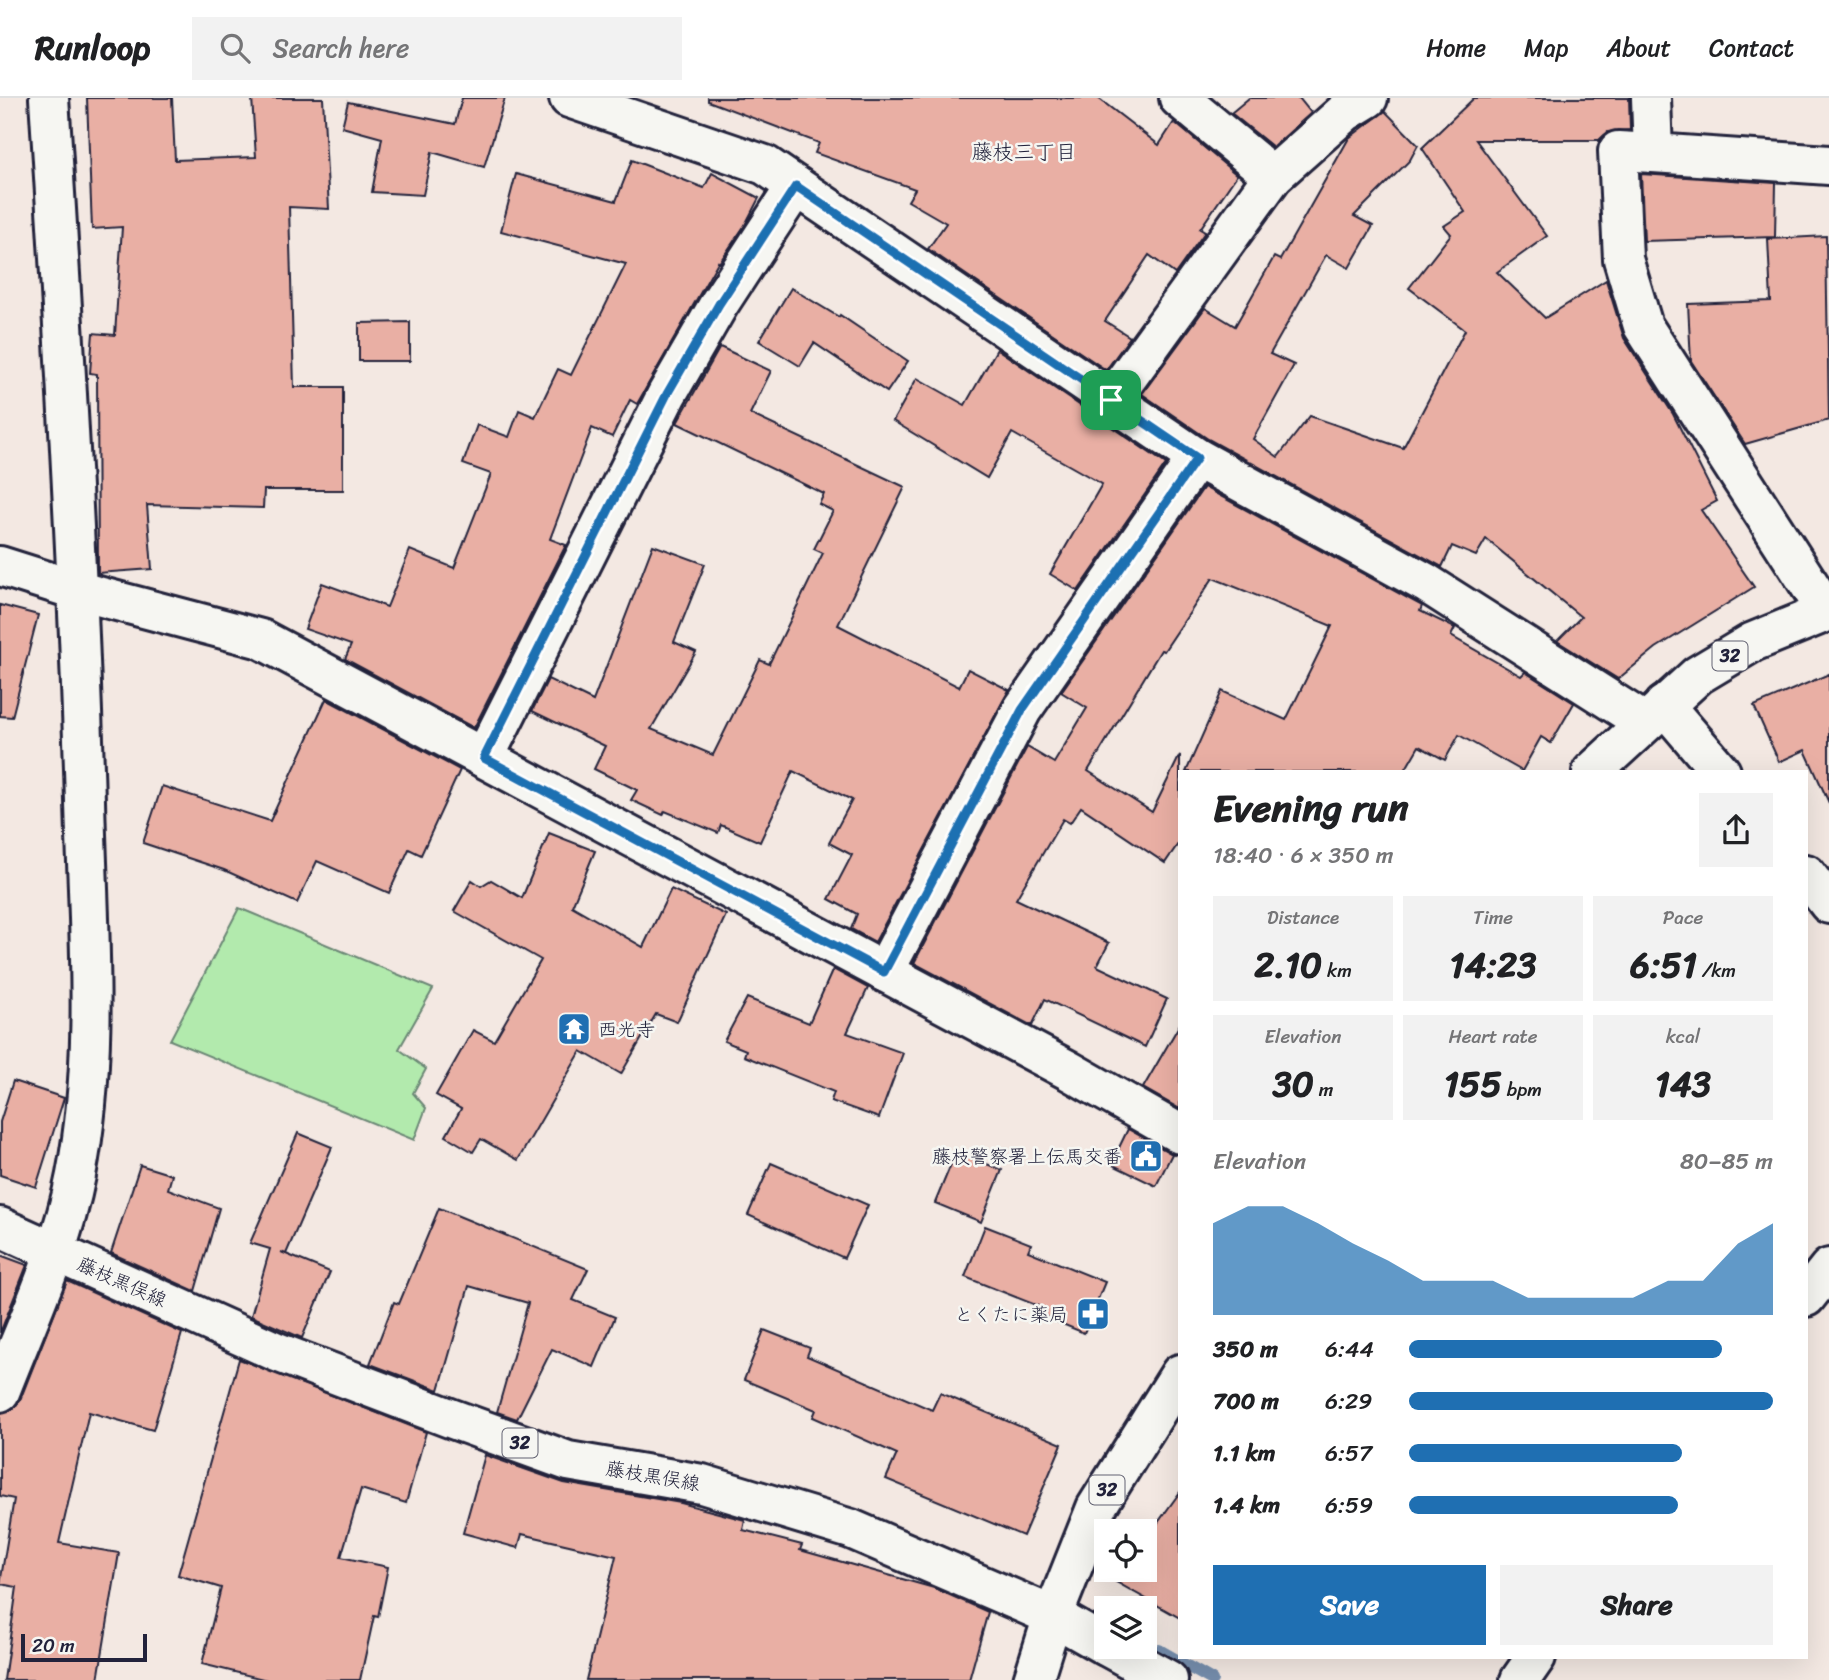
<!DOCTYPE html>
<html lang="en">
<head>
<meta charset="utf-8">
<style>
  body { margin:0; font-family:Sriracha,"Klee One",sans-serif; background:#f2f2f2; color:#202124; height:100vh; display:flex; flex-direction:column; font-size:26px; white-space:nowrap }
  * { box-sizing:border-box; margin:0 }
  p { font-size:23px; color:#757577 }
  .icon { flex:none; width:38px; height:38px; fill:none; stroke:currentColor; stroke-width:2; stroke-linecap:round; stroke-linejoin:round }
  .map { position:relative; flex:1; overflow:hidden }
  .sheet { position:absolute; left:1178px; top:672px; width:630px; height:889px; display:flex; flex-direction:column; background:#fff; border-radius:0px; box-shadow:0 7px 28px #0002 }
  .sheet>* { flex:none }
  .fabs { position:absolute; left:1094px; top:1421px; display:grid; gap:14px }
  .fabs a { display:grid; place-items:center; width:63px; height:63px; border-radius:0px; background:#fff; box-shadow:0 7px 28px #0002; font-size:35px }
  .scale { position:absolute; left:21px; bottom:18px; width:126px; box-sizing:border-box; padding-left:7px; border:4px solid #22223b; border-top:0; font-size:19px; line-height:24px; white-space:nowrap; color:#22223b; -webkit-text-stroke:5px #f6f6f2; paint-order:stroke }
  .pin { position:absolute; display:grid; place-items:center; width:60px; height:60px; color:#fff; margin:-30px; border-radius:14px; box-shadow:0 4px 10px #0006 }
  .round { display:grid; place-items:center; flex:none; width:74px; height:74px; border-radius:0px; background:#f2f2f2 }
  .summary { display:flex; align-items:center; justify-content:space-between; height:119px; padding:0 35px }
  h1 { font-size:38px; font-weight:700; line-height:52px }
  .metrics { display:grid; grid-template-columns:repeat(3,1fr); gap:10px; height:119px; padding:7px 35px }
  .metrics div { display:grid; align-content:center; border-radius:0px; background:#f2f2f2; text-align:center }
  .metrics b { font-size:35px; font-weight:700 }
  .metrics small { font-size:19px; font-weight:400 }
  .metrics p { font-size:19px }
  .chart { height:196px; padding:14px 35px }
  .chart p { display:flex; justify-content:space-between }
  .chart svg { width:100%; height:126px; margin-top:7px; fill:#1f6fb2; opacity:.7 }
  .button { display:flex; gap:14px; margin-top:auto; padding:14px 35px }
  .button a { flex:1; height:80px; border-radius:0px; background:#1f6fb2; color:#fff; font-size:28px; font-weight:700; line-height:80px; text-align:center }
  .button a+a { background:#f2f2f2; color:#202124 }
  ul { padding:0 35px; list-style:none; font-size:23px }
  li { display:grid; grid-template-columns:112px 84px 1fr; align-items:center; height:52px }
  li i { height:18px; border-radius:9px; background:#1f6fb2 }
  header { display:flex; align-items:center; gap:42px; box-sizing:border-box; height:98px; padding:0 35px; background:#fff; border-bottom:2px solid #e0e0e0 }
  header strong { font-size:33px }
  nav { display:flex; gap:38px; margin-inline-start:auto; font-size:24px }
  .search { width:490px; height:63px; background:#f2f2f2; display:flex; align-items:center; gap:18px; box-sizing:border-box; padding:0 24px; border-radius:0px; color:#757577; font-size:26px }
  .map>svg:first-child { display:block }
  .green { fill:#b2eaad; stroke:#6a8674; stroke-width:2 }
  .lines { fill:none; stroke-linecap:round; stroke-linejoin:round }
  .stream { stroke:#758dac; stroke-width:12 }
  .building { fill:#e9afa4; stroke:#22223b; stroke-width:2 }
  .minor-casing { stroke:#22223b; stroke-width:44 }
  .major-casing { stroke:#22223b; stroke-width:44 }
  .minor { stroke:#f6f6f2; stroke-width:38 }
  .major { stroke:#f6f6f2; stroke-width:38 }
  .route-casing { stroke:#fff; stroke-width:14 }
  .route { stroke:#1f6fb2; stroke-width:9 }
  .labels { text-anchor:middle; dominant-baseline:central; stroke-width:5; stroke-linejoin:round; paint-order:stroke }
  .shield { fill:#f6f6f2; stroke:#626272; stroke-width:2 }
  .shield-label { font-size:18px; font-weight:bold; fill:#22223b }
  .poi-label { font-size:19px; fill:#22223b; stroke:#f6f6f2; text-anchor:end }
  .street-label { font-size:19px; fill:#22223b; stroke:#f6f6f2 }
  .neighbourhood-label { font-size:21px; fill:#22223b; stroke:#f6f6f2 }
</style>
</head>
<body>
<header>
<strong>Runloop</strong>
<div class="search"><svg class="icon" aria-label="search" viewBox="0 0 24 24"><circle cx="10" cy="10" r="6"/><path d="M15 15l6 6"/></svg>Search here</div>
<nav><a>Home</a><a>Map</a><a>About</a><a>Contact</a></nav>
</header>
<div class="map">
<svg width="1829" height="1582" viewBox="0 0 1829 1582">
  <rect width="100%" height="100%" fill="#f3e8e2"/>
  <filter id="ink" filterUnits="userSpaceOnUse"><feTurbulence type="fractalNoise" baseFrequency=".0143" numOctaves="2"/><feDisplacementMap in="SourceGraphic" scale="14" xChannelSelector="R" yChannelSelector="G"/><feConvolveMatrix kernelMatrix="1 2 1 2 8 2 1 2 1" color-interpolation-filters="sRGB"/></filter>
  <g filter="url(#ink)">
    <path class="green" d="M239 810 433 891 399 951 426 971 413 995 426 1010 414 1042 170 942Z"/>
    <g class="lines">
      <path class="stream" d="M1159 1552 1212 1582"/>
    </g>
    <g class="building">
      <path d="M87 0H172L175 62 256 59 252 0H323L329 111 289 109 294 289H343V392H264L263 410 147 407 152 471 98 475 97 276 90 275 93 235 115 237 122 129 92 131Z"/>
      <path d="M462 0H505L484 69 432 54 423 97 372 94 382 40 342 29 348 4 455 26Z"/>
      <path d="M708 0H1098L1159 47 1174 24 1237 77 1200 131 1205 134 1175 176 1149 157 1105 223 1130 239 1106 272 928 151 946 125 908 103 915 91 815 55 819 45 708 3Z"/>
      <path d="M1249 0H1299L1311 15 1273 49 1231 15Z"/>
      <path d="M1474 0H1629L1630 32 1608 34 1599 42H1476L1547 138 1497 174 1545 220 1606 182 1624 240 1673 316 1717 403 1701 412 1754 489 1656 550 1618 581 1557 543 1581 519 1486 441 1476 458 1452 448 1442 469 1208 341 1142 296 1205 210 1235 228 1274 159 1280 162 1349 40 1385 13 1418 47 1410 62 1354 118 1373 128 1349 170 1326 157 1270 256 1294 267 1253 341 1278 359 1310 318 1403 350 1465 232 1409 190 1451 136 1444 128 1465 114 1422 50Z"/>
      <path d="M632 62 704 90 712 75 759 100 745 127 719 165 718 164 637 306 630 302 612 339 592 330 550 441 566 447 474 630 345 561 351 547 305 531 322 485 387 509 410 452 454 470 491 376 463 366 477 327 509 339 519 312 535 319 558 271 571 277 626 166 501 133 516 76 616 103Z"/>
      <path d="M1641 76 1776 85 1775 139 1644 143Z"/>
      <path d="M1826 138 1829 322 1745 346 1691 263 1688 206 1771 203 1768 141Z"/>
      <path d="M791 190 839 219 840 217 908 263 887 294 814 245 800 268 759 243Z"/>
      <path d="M410 224V263H359V225Z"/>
      <path d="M720 249 771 273 750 316 905 389 838 527 959 589 968 571 1009 592 875 844 851 831 857 816 829 801 852 757 829 745 852 702 793 673 760 744 721 727 718 735 665 713 663 717 631 702 637 692 594 671 605 648 532 613 548 581 593 603 653 447 705 466 674 544 696 554 651 631 713 657 760 562 769 566 823 455 814 451 833 413 819 406 824 396 677 325Z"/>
      <path d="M997 251 1166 366 1078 493 1050 476 1102 386 1012 335 987 380 893 323 917 280 965 307Z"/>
      <path d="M1204 389 1415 504 1422 508 1420 513 1455 530 1451 538 1521 578 1525 574 1574 605 1551 645 1541 639 1522 673 1459 637 1445 662 1419 648 1404 674H1186L1222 593 1286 622 1332 528 1213 480 1164 553 1161 552 1088 673 1152 714 1180 657V743L1165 765 1081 709 1070 725 1063 721 1016 801 1109 845 1097 868 1167 901 1145 949 1045 901 1032 928 914 865 1027 649 1054 665 1087 610 1061 594Z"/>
      <path d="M0 507 38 517 12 619 0 618Z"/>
      <path d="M1829 576V705L1805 652 1779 664 1754 608Z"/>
      <path d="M326 601 460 672 421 757 409 751 389 795 317 763 297 805 224 772 143 745 162 688 270 723Z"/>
      <path d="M549 735 595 753 572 808 643 849 671 791 726 817 677 924 656 916 621 976 581 953 518 1062 481 1041 473 1054 446 1038 461 1011 436 997 473 932 494 943 541 862 454 813 472 782 481 788 491 782 522 800Z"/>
      <path d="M833 871 868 890 847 935 903 955 879 1020 831 1003 834 994 744 958 746 952 724 943 747 900 809 925Z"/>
      <path d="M1180 926V1011L1143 990Z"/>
      <path d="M13 983 64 1000 36 1089 0 1077V1024Z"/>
      <path d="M1128 1031 1172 1056 1156 1088 1111 1066Z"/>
      <path d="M298 1035 332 1049 286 1156 281 1154 330 1174 302 1240 251 1218 270 1151 250 1145Z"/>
      <path d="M956 1054 1002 1072 981 1124 935 1105Z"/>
      <path d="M771 1065 868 1107 844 1160 748 1117Z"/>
      <path d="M140 1067 172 1077 168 1091 219 1110 195 1193 111 1155Z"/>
      <path d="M439 1110 588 1171 573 1202 615 1219 594 1269 552 1251 517 1321 497 1314 528 1205 469 1188 439 1292 370 1266 394 1204 399 1206Z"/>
      <path d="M985 1128 1031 1146 1028 1153 1105 1184 1084 1235 1038 1216 1041 1209 965 1179Z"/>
      <path d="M0 1157 27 1167 0 1235Z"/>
      <path d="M67 1183 182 1235 153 1332 89 1314 59 1445 119 1455 98 1582H4L17 1489 0 1486 14 1401 0 1398V1315L13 1311 20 1302Z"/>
      <path d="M764 1232 810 1250 807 1258 932 1312 940 1295 1062 1346 1023 1438 886 1381 897 1356 813 1319 816 1312 744 1282Z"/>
      <path d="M239 1261 426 1334 406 1405 361 1391 341 1459 388 1469 378 1519 374 1518 360 1582H267L202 1566 221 1490 178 1477Z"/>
      <path d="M485 1357 564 1385 681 1405 745 1422 743 1432 802 1447 800 1452 934 1490 988 1514 969 1582H586L616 1458 522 1436 518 1450 463 1435Z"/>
      <path d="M1180 1394V1520L1095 1472H1144V1444Z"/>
    </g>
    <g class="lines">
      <defs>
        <g id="minor">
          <path d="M569 0 765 67 1197 360 1426 485 1644 624"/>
          <path d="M1179 0 1273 78"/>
          <path d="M1651 0 1653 55 1829 67"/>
          <path d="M1653 55 1618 53 1623 161 1643 228 1827 514"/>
          <path d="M1111 302 1273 78 1345 14 1368 0"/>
          <path d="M0 468 79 493 261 541 1068 972 1180 1036"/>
          <path d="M1664 607 1721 674"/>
          <path d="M484 660 667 296 719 206 796 88"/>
          <path d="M1806 776 1829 806"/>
          <path d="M884 874 1022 612 1197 360"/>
          <path d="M1806 1199 1829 1170"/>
          <path d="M0 1294C27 1224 62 1151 76 1077 100 954 88 827 85 703 78 468 64 234 49 0"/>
          <path d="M1108 1549 1168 1582"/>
          <path d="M1033 1582 1053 1518 1106 1548"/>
          <path d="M1520 1582 1536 1559"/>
        </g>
        <g id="major">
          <path d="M1592 674 1698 577 1753 544 1829 513"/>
          <path d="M0 1129 277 1254 450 1320 568 1363 702 1386 851 1431 1053 1518 1096 1410 1180 1276"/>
        </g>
      </defs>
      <use href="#minor" class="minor-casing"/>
      <use href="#major" class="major-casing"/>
      <use href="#minor" class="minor"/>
      <use href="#major" class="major"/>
    </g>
  </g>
  <g class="lines" filter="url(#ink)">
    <defs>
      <path id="route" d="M796 88 1197 360 1022 612 884 874 484 660 667 296 719 206Z"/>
    </defs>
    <use href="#route" class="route-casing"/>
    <use href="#route" class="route"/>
  </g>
  <defs>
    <symbol id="temple-square" viewBox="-11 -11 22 22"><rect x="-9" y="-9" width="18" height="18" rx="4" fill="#1f6fb2" stroke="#f6f6f2"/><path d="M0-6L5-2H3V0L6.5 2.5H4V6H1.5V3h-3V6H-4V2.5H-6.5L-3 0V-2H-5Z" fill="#fff"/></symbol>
    <symbol id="civic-square" viewBox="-11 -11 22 22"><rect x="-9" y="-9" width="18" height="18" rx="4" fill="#1f6fb2" stroke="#f6f6f2"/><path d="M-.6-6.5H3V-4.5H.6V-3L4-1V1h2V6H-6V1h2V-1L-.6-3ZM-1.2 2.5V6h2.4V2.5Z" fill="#fff"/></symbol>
    <symbol id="pharmacy-square" viewBox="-11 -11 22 22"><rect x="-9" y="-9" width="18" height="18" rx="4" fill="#1f6fb2" stroke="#f6f6f2"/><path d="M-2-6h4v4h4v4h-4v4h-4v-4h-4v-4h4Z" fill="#fff"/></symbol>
  </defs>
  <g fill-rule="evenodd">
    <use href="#temple-square" x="555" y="912" width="38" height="38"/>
    <use href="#civic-square" x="1127" y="1039" width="38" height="38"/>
    <use href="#pharmacy-square" x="1074" y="1197" width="38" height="38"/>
  </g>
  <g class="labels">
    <g class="shield">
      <rect x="1712.5" y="543.5" width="35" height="29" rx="5"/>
      <rect x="502.5" y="1330.5" width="35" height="29" rx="5"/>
      <rect x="1089.5" y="1377.5" width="35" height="29" rx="5"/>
    </g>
    <g class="shield-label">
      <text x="1730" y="558">32</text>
      <text x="520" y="1345">32</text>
      <text x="1107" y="1392">32</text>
    </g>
    <g class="poi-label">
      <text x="598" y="931" text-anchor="start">西光寺</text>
      <text x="1122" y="1058">藤枝警察署上伝馬交番</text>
      <text x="1068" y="1216">とくたに薬局</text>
    </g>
    <g class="street-label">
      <text transform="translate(122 1184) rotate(24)">藤枝黒俣線</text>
      <text transform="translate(653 1378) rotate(10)">藤枝黒俣線</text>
    </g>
    <g class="neighbourhood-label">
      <text x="1024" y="54">藤枝三丁目</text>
    </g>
  </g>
</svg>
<div class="fabs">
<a><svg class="icon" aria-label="locate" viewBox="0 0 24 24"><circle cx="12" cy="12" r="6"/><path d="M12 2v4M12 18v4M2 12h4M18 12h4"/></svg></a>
<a><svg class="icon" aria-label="layers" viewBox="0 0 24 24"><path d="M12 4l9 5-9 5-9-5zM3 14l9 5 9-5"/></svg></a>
</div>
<div class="scale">20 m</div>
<div class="pin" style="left:1111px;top:302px;background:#1e9e55"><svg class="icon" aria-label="arrive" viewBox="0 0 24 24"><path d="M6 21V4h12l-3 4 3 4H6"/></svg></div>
<section class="sheet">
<div class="summary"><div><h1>Evening run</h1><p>18:40 · 6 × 350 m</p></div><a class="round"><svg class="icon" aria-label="share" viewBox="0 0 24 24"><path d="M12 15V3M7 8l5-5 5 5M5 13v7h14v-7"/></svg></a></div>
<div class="metrics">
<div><p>Distance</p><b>2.10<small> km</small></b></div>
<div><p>Time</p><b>14:23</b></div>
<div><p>Pace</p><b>6:51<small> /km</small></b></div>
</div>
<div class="metrics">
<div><p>Elevation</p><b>30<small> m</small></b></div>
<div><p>Heart rate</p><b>155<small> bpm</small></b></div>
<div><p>kcal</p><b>143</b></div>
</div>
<div class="chart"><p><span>Elevation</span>80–85 m</p>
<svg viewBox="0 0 160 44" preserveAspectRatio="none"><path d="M0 44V12L10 6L20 6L30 12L40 19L50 25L60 32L70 32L80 32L90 38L100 38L110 38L120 38L130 32L140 32L150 19L160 12V44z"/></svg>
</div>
<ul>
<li><b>350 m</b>6:44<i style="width:86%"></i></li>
<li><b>700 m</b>6:29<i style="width:100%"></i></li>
<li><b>1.1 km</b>6:57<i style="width:75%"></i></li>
<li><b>1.4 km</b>6:59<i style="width:74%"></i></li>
</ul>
<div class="button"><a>Save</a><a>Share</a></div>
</section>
</div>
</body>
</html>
